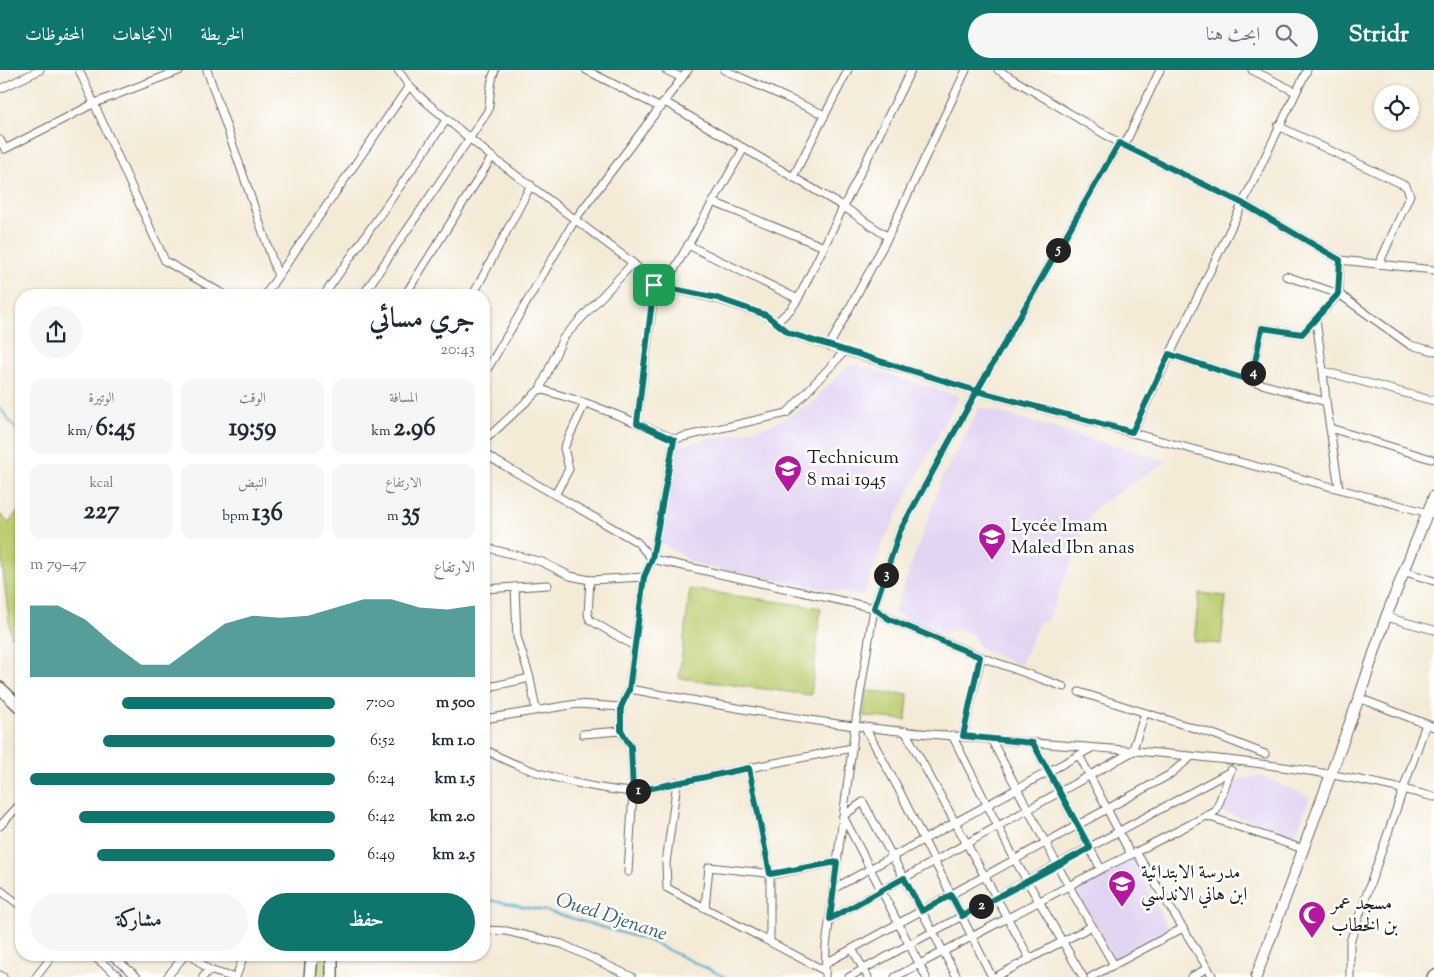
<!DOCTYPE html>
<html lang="ar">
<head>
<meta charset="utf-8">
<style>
  body { margin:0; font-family:"Sorts Mill Goudy",Amiri,serif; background:#f6f6f7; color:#1f2937; direction:rtl; height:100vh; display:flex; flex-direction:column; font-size:19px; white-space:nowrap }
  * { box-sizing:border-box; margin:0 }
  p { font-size:16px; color:#747a83 }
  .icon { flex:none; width:28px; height:28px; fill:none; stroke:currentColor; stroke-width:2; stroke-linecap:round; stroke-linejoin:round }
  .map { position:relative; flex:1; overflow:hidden; direction:ltr }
  .side { position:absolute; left:15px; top:219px; width:475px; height:672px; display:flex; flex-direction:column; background:#fff; border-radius:20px; box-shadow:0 1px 4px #0004; direction:rtl }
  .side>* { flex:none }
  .controls { position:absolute; left:1374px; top:15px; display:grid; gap:10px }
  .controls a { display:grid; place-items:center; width:45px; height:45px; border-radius:50%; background:#fff; box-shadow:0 1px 4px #0004; font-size:25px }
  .pin { position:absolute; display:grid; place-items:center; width:42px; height:42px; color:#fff; margin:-21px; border-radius:10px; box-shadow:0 2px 8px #0006 }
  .km { position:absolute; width:25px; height:25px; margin:-12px; border-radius:50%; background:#222; color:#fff; font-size:14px; line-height:25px; text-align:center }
  .round { display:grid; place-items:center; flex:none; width:52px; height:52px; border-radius:26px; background:#f6f6f7 }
  .summary { display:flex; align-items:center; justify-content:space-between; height:85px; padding:0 15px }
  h1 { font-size:28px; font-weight:800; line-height:38px }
  .metrics { display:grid; grid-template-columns:repeat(3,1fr); gap:8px; height:85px; padding:5px 15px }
  .metrics div { display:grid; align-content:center; border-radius:12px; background:#f6f6f7; text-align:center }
  .metrics b { font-size:25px; font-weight:800 }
  .metrics small { font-size:14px; font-weight:400 }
  .metrics p { font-size:14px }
  .chart { height:140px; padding:10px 15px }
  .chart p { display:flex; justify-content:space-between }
  .chart svg { width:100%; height:90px; margin-top:5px; fill:#0f766e; opacity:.7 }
  .primary-button { display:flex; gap:10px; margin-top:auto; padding:10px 15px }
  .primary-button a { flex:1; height:58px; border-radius:30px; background:#0f766e; color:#fff; font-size:20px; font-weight:800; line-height:58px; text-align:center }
  .primary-button a+a { background:#f6f6f7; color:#1f2937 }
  ul { padding:0 15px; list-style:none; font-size:16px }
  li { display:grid; grid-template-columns:80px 60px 1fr; align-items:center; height:38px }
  li i { height:12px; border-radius:6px; background:#0f766e }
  header { display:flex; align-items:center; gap:30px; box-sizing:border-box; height:70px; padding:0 25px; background:#0f766e; color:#fff }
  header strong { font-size:24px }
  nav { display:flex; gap:28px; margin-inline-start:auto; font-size:18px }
  .search { width:350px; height:45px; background:#f6f6f7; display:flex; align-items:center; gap:12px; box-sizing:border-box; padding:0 18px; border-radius:28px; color:#747a83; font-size:19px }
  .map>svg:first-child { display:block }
  .built { fill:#e2d4f3 }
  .green { fill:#bbcd70; stroke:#6c7446 }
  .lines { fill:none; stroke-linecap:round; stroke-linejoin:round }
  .stream { stroke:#4ea9cc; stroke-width:2 }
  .street-casing { stroke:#68645d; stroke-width:9 }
  .secondary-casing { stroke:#68645d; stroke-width:12 }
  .primary-casing { stroke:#68645d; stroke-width:14 }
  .street { stroke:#fff; stroke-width:7 }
  .secondary { stroke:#fff; stroke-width:10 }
  .primary { stroke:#fff; stroke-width:11 }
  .route-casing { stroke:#fff; stroke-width:10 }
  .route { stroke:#0f766e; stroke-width:6 }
  .labels { text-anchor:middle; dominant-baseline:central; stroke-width:5; stroke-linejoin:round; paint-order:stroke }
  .poi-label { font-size:19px; fill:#1c1c1c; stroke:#fff; text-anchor:start }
  .water-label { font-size:20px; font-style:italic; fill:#356274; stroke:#fff }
</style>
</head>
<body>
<header>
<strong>Stridr</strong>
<div class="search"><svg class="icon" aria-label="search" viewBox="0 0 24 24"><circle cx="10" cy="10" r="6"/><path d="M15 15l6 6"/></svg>ابحث هنا</div>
<nav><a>الخريطة</a><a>الاتجاهات</a><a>المحفوظات</a></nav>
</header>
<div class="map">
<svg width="1434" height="907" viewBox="0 0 1434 907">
  <rect width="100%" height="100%" fill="#fff"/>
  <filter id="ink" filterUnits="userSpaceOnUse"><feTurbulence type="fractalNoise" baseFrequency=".02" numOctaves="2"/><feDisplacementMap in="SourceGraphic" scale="10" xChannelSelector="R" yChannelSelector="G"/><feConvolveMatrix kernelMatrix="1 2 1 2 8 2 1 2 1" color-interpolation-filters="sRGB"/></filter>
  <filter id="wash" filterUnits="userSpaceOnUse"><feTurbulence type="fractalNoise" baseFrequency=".0096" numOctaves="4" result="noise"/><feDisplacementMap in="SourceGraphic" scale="20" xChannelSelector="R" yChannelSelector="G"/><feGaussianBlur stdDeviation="1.12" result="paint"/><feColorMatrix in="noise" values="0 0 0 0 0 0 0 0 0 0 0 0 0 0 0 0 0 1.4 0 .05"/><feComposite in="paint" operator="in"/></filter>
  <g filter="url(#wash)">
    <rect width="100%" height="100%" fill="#f4ebd7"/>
    <g class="built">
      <path d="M857 295 959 326 885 468 863 526 695 494 659 471 675 377 769 356 810 334 848 296Z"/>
      <path d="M980 337 1168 391 1093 439 1047 552 1039 551 1021 595 979 579 973 564 958 559 943 563 894 543 943 406Z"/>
      <path d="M1260 706 1310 727 1295 767 1222 741 1232 712Z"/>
      <path d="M1132 787 1169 860 1114 890 1074 816Z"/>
    </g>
    <g class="green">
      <path d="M21 437V561L11 567 0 476V444L9 453Z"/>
      <path d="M690 519 821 538 811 625 679 608Z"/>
      <path d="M1199 523 1226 526 1221 574 1194 572Z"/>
      <path d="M866 621 908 624 906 650 864 646Z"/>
      <path d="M316 885H329L327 907H315Z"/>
    </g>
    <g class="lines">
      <g class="stream">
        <path d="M0 338 21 366"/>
        <path d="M484 829 547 841 649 871 725 907"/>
      </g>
    </g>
  </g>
  <g filter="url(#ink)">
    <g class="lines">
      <defs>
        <g id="street">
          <path d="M79 0 165 191 225 225"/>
          <path d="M207 0 278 206"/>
          <path d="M398 0 409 16 426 32 492 87 633 193 655 215 717 229 766 245 789 263 845 281"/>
          <path d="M586 0 661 38"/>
          <path d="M666 0 682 8"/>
          <path d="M724 0 825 45"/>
          <path d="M998 0 1119 73 1242 133 1340 190 1434 200"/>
          <path d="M1252 0 1296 22"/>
          <path d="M0 19 40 0"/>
          <path d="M665 32 793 107 848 0"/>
          <path d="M1278 56 1406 116 1410 125 1379 194"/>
          <path d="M0 70 5 79 95 33 181 0"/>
          <path d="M1124 76 1160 0"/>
          <path d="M793 107 844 137 888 167"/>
          <path d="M713 132 824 177"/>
          <path d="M688 175 798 229"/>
          <path d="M633 193 563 268 540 319 589 334 637 353"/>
          <path d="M1286 206 1339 224 1410 275 1434 281"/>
          <path d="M655 215 637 353 674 369 787 343 845 281 977 321 1428 443H1434"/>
          <path d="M664 217 744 78"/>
          <path d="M265 225 409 16"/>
          <path d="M324 225 447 49"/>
          <path d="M363 225 488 41C491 26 489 15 495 0"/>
          <path d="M405 225 492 87"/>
          <path d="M473 225 531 115"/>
          <path d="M1316 250 1323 301 1434 331"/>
          <path d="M776 253 792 238 798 229 911 0"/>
          <path d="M829 276 888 167 966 0"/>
          <path d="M1169 284 1251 311"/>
          <path d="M1323 301 1326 332"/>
          <path d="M484 305 576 148 688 0"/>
          <path d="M1330 358 1431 389"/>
          <path d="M1132 363 1307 0"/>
          <path d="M674 369 652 489 644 507 629 619C704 632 780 647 855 656 1048 680 1246 677 1434 727"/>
          <path d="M484 371 540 319"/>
          <path d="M484 384 637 472 652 489 874 538 889 549 981 587 1064 617"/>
          <path d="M1339 418 1326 332 1251 311 1262 258 1302 264 1339 224 1340 190"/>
          <path d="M555 425 569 399 564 378 585 333"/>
          <path d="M484 477 542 492 570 506 590 510 644 507"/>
          <path d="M1406 502 1434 511"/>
          <path d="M590 510 588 545 590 550 634 576"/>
          <path d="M515 517 517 567 530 608 536 640"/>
          <path d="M484 519 548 515"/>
          <path d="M1386 547 1434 560"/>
          <path d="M484 618 530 608"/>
          <path d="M1079 622 1216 665 1265 684"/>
          <path d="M1359 628 1434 657"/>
          <path d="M484 649 577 634 621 637"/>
          <path d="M865 657 898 718 992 907"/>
          <path d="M905 661 1030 889"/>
          <path d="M583 664 621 661"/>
          <path d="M952 665 1015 790 1083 907"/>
          <path d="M963 666 981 587"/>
          <path d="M991 669 1061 802 1114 895"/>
          <path d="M484 679C526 703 585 718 633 722L631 677 621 661V637L629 619"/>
          <path d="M1079 685 1131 785"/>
          <path d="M749 698 852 678"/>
          <path d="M677 712 666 793 667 818 825 901"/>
          <path d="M1207 746 1303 779"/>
          <path d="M0 756 21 733"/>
          <path d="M1101 799 1134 783"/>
          <path d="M628 802 633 722 749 698 770 804V870"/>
          <path d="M833 819 1090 679"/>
          <path d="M0 820 21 836"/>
          <path d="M705 838 709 797 775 804 837 792"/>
          <path d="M830 849 1132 682 1145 643"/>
          <path d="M484 860 506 861 562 874 632 907"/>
          <path d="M852 879 868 907"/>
          <path d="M92 885 120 907"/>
          <path d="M111 885 137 907"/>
          <path d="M191 885 209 900 232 907"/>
          <path d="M826 893 1169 705 1191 687"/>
          <path d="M0 905 3 907"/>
          <path d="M36 907 53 885"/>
          <path d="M167 907 185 885"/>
          <path d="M203 907 209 900"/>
          <path d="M236 907 244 885"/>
          <path d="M825 907 826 876 855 656 874 538 900 461 977 321 1119 73"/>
          <path d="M849 907 1231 701"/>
          <path d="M895 907 1101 799 1033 673"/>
          <path d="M926 907 843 746 863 732 957 907"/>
          <path d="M995 907 1092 856"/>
          <path d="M1091 907 1183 858"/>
          <path d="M1191 907 1208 898"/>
          <path d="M1213 907 1136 782 1216 741 1231 700"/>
          <path d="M1350 907V872L1426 654"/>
        </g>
        <path id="secondary" d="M1256 907 1359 628 1386 547 1434 426"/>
        <g id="primary">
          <path d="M0 618 21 638"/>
          <path d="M310 907 312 885"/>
          <path d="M332 907V885"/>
          <path d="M1433 907 1434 906"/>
        </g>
      </defs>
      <use href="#street" class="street-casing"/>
      <use href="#secondary" class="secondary-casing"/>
      <use href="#primary" class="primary-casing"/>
      <use href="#street" class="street"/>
      <use href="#secondary" class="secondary"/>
      <use href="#primary" class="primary"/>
    </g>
  </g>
  <g class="lines" filter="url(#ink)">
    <defs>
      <path id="route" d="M654 215 637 353 674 370 652 489 644 507 629 620 621 637V660L631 677 633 722 749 698 770 804 837 792 830 849 904 808 922 841 951 825 962 846 1090 778 1033 673 963 666 980 587 889 549 874 538 900 461 977 321 1132 362 1169 284 1251 311 1262 258 1302 264 1338 224 1340 190 1242 133 1119 73 977 321 789 263 766 245 717 228 654 215"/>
    </defs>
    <use href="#route" class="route-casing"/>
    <use href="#route" class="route"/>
  </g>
  <defs>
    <symbol id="school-pin" viewBox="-11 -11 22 30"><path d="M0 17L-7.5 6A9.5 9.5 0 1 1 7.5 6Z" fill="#b5179e" stroke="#fff"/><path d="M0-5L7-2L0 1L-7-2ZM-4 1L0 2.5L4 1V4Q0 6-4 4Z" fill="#fff"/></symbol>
    <symbol id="mosque-pin" viewBox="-11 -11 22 30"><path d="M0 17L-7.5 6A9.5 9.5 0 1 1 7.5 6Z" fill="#b5179e" stroke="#fff"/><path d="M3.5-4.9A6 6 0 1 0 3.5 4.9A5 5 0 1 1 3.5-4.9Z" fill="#fff"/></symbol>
  </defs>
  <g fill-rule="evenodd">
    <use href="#school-pin" x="772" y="383" width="32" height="43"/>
    <use href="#school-pin" x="976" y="451" width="32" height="43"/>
    <use href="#school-pin" x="1106" y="798" width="32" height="43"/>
    <use href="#mosque-pin" x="1296" y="829" width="32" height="43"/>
  </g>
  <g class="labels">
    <g class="poi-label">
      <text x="807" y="388">Technicum<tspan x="807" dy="22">8 mai 1945</tspan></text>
      <text x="1011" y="456">Lycée Imam<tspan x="1011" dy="22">Maled Ibn anas</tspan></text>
      <text x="1141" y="803">مدرسة الابتدائية<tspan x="1141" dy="22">ابن هاني الاندلسي</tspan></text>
      <text x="1331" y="834">مسجد عمر<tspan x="1331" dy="22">بن الخطاب</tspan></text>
    </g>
    <g class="water-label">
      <text transform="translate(611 848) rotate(18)">Oued Djenane</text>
    </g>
  </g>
</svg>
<div class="controls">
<a><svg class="icon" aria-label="locate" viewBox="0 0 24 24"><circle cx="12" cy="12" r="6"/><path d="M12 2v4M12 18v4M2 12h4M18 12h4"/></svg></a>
</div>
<div class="pin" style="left:654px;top:215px;background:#1e9e55"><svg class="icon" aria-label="arrive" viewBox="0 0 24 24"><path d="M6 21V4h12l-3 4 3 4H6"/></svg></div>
<b class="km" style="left:638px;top:721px">1</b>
<b class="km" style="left:981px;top:836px">2</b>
<b class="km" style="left:886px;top:505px">3</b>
<b class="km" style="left:1253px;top:303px">4</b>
<b class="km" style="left:1058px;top:180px">5</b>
<section class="side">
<div class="summary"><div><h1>جري مسائي</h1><p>20:43</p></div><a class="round"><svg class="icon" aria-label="share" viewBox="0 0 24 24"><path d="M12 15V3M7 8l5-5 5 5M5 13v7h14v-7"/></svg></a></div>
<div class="metrics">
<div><p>المسافة</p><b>2.96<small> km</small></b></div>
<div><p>الوقت</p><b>19:59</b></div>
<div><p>الوتيرة</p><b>6:45<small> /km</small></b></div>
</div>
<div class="metrics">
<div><p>الارتفاع</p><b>35<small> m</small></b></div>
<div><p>النبض</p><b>136<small> bpm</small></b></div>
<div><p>kcal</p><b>227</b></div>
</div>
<div class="chart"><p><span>الارتفاع</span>47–79 m</p>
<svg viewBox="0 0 160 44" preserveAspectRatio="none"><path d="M0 44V9L10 9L20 16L30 28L40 38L50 38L60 28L70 18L80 14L90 15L100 14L110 10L120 6L130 6L140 10L150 11L160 9V44z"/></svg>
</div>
<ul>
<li><b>500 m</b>7:00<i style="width:70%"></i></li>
<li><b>1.0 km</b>6:52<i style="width:76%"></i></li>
<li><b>1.5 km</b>6:24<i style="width:100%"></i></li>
<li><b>2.0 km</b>6:42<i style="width:84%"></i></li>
<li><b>2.5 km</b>6:49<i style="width:78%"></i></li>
</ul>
<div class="primary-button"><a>حفظ</a><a>مشاركة</a></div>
</section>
</div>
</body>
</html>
